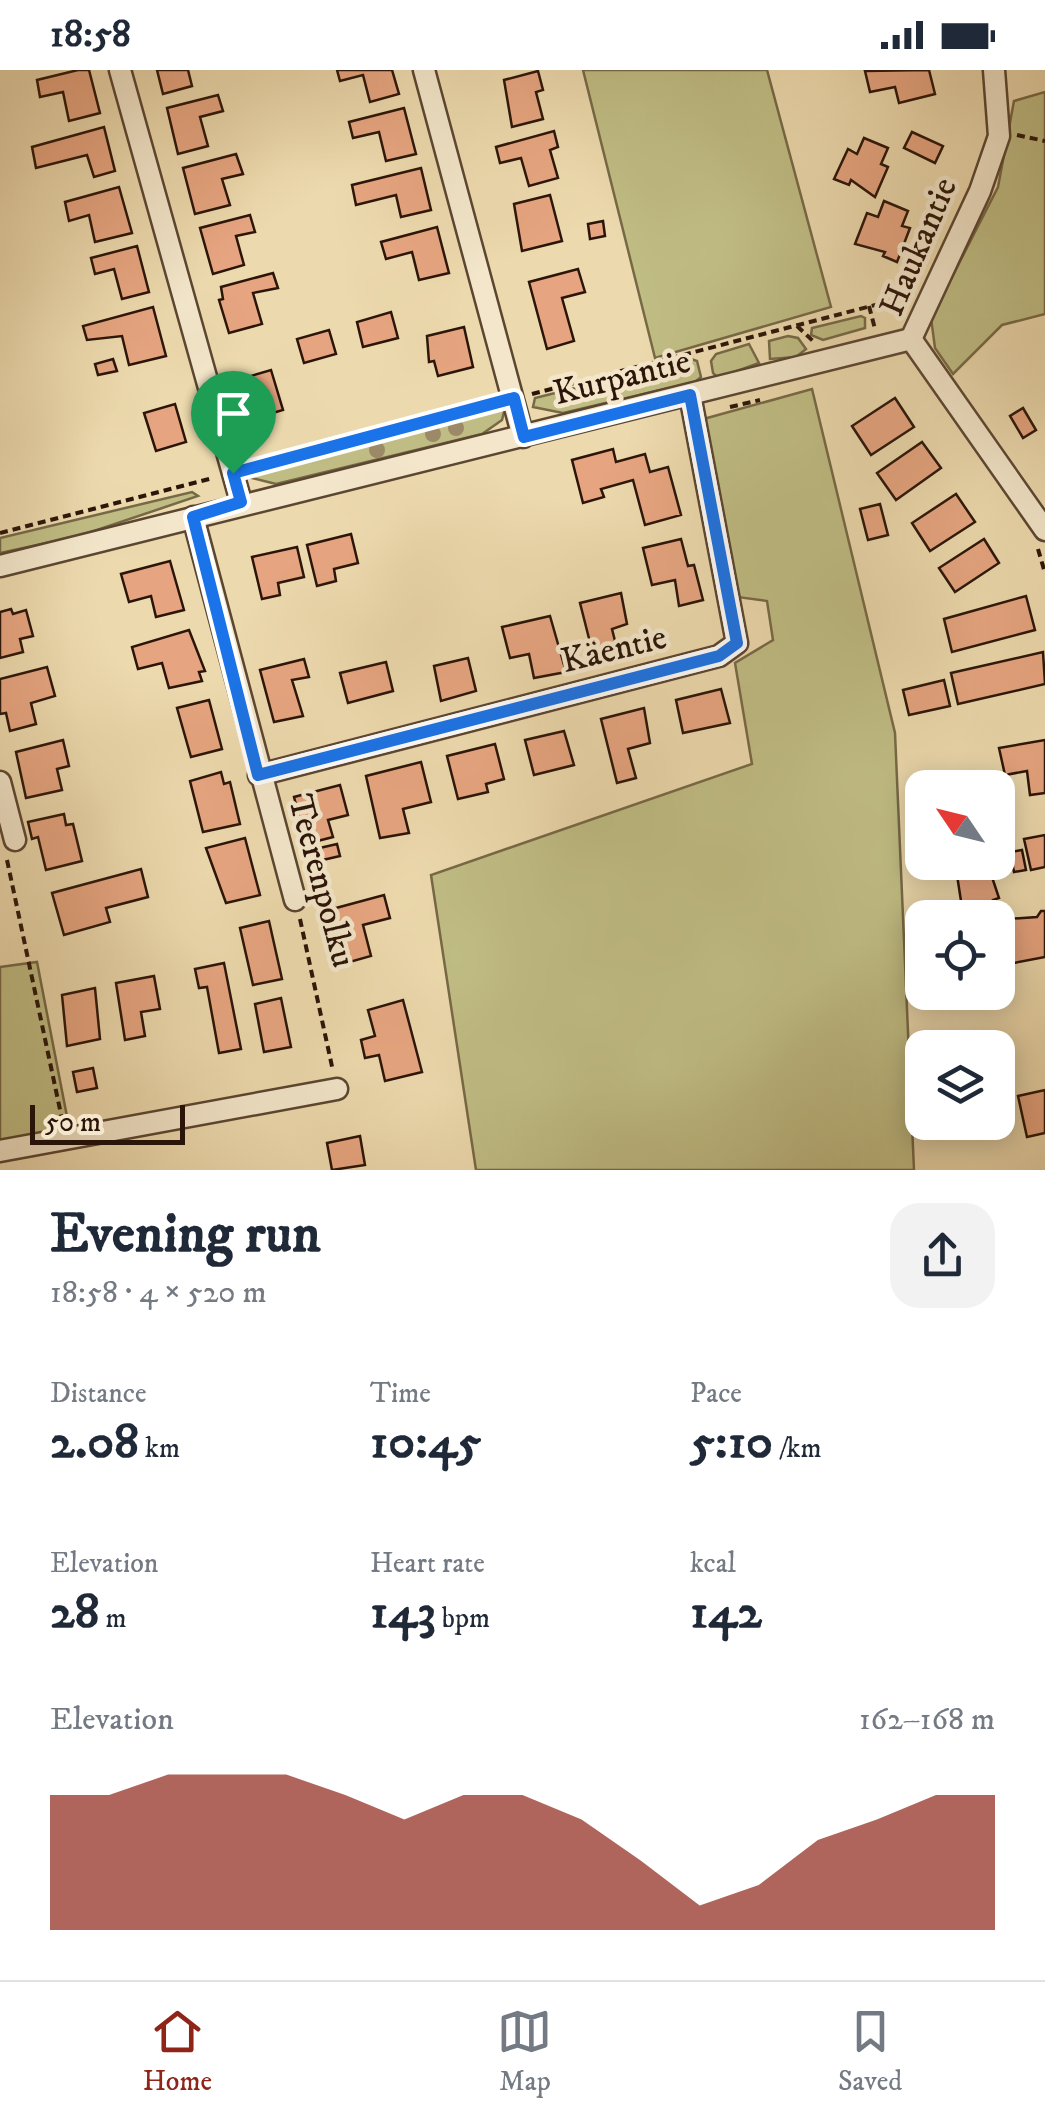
<!DOCTYPE html>
<html lang="en">
<head>
<meta charset="utf-8">
<style>
  body { margin:0; font-family:"IM FELL DW Pica",serif; background:#f2f2f3; color:#1f2937; height:100vh; display:flex; flex-direction:column; font-size:38px; white-space:nowrap }
  * { box-sizing:border-box; margin:0 }
  p { font-size:32px; color:#747a83 }
  .icon { flex:none; width:55px; height:55px; fill:none; stroke:currentColor; stroke-width:2; stroke-linecap:round; stroke-linejoin:round }
  .map { position:relative; height:1100px; overflow:hidden }
  .drawer { display:flex; flex-direction:column; background:#fff; flex:1 }
  .drawer>* { flex:none }
  .needle { width:65px; rotate:305deg }
  .tools { position:absolute; left:905px; top:700px; display:grid; gap:20px }
  .tools a { display:grid; place-items:center; width:110px; height:110px; border-radius:20px; background:#fff; box-shadow:0 5px 25px #0003; font-size:50px }
  .scale { position:absolute; left:30px; bottom:25px; width:155px; box-sizing:border-box; padding-left:10px; border:5px solid #2b1509; border-top:0; font-size:28px; line-height:35px; white-space:nowrap; color:#2b1509; -webkit-text-stroke:8px #f3e6ca; paint-order:stroke }
  .pin { position:absolute; display:grid; place-items:center; width:85px; height:85px; color:#fff; margin:-102px -42px; border-radius:50% 50% 50% 0; rotate:-45deg; box-shadow:0 0 10px #0007 }
  .pin .icon { rotate:45deg }
  .round { display:grid; place-items:center; flex:none; width:105px; height:105px; border-radius:30px; background:#f2f2f3 }
  .overview { display:flex; align-items:center; justify-content:space-between; height:170px; padding:0 50px }
  h1 { font-size:55px; font-weight:800; line-height:75px }
  .metrics { display:grid; grid-template-columns:repeat(3,1fr); gap:15px; height:170px; padding:10px 50px }
  .metrics div { display:grid; align-content:center }
  .metrics b { font-size:50px; font-weight:800 }
  .metrics small { font-size:28px; font-weight:400 }
  .metrics p { font-size:28px }
  .chart { height:280px; padding:20px 50px }
  .chart p { display:flex; justify-content:space-between }
  .chart svg { width:100%; height:180px; margin-top:10px; fill:#8f2418; opacity:.7 }
  .status { display:flex; justify-content:space-between; align-items:center; height:70px; padding:0 50px; background:#fff; direction:ltr }
  .status svg { height:28px; fill:currentColor }
  .dock { display:flex; justify-content:space-around; align-items:center; height:140px; border-top:2px solid #e0e1e3; background:#fff; font-size:28px; color:#747a83 }
  .dock a { display:grid; justify-items:center; gap:5px }
  .dock .on { color:#8f2418 }
  .map>svg:first-child { display:block }
  .green { fill:#c0bd84; stroke:#766946; stroke-width:2.5 }
  .building { fill:#e6a580; stroke:#2b1509; stroke-width:2.5 }
  .lines { fill:none; stroke-linecap:round; stroke-linejoin:round }
  .minor-casing { stroke:#5b4632; stroke-width:25 }
  .path { stroke:#2b1509; stroke-width:4; stroke-dasharray:8 5; stroke-linecap:butt }
  .minor { stroke:#f3e6ca; stroke-width:20 }
  .tree { fill:#9b8967 }
  .route-casing { stroke:#fff; stroke-width:20 }
  .route { stroke:#1a73e8; stroke-width:12 }
  .labels { text-anchor:middle; dominant-baseline:central; stroke-width:9; stroke-linejoin:round; paint-order:stroke }
  .street-label { font-size:35px; fill:#2b1509; stroke:#f3e6ca }
</style>
</head>
<body>
<div class="status"><b>18:58</b><svg viewBox="0 0 49 12"><path d="M0 12V9h3v3zM5 12V6h3v6zM10 12V3h3v9zM15 12V0h3v12zM26 1h20v11H26zM47 4h2v5h-2z"/></svg></div>
<div class="map">
<svg width="1045" height="1100" viewBox="0 0 1045 1100">
  <rect width="100%" height="100%" fill="#ecd9ad"/>
  <filter id="stains"><feTurbulence type="fractalNoise" baseFrequency=".002" numOctaves="4"/><feColorMatrix values="0 0 0 0 .2 0 0 0 0 .09 0 0 0 0 .02 0 0 0 .5 -.17"/></filter>
  <radialGradient id="worn" r=".72"><stop offset=".6" stop-color="#630" stop-opacity="0"/><stop offset="1" stop-color="#630" stop-opacity=".3"/></radialGradient>
  <g class="green">
    <path d="M583 0H767L831 237 655 288Z"/>
    <path d="M1045 22V244L1002 255 953 304 935 278 931 248 998 117 1014 31Z"/>
    <path d="M861 246 865 248V258L823 270 811 265 812 258Z"/>
    <path d="M788 266 798 268 806 279 796 287 770 289 769 271Z"/>
    <path d="M749 274 759 293 718 308 713 303 711 291 716 284Z"/>
    <path d="M691 289 697 291 701 307 695 312 563 343 533 337 535 328Z"/>
    <path d="M812 319 895 663 914 1100H476L431 805 752 694 735 593 773 570 767 531 737 527 700 350Z"/>
    <path d="M501 336 505 338 502 350 482 364 276 414 252 408 258 400Z"/>
    <path d="M192 422 198 426 79 466 0 483V468Z"/>
    <path d="M37 892 70 1062 0 1076V897Z"/>
  </g>
  <g class="building">
    <path d="M78 0H89L100 43 69 51 63 22 40 27 37 10Z"/>
    <path d="M157 0H188L192 16 163 24Z"/>
    <path d="M337 0H392L399 24 370 32 363 5 340 11Z"/>
    <path d="M929 0 935 24 899 33 895 17 870 22 865 1Z"/>
    <path d="M538 1 543 20 536 22 543 49 512 57 504 10Z"/>
    <path d="M218 25 223 41 200 47 208 76 178 84 167 38Z"/>
    <path d="M404 38 416 84 386 91 379 62 353 68 349 52Z"/>
    <path d="M104 57 115 101 94 107 87 85 36 98 32 77Z"/>
    <path d="M554 61 558 77 550 80 558 108 529 116 521 88 500 93 496 77Z"/>
    <path d="M912 62 943 76 935 93 904 78Z"/>
    <path d="M864 68 888 78 881 94 888 97 875 127 851 110 849 115 834 109 848 79 857 84Z"/>
    <path d="M236 84 243 104 222 109 230 135 195 144 183 98Z"/>
    <path d="M421 98 431 140 401 147 396 125 356 135 352 115Z"/>
    <path d="M119 117 132 163 95 172 89 145 69 151 65 132Z"/>
    <path d="M550 125 562 171 522 181 514 134Z"/>
    <path d="M884 131 908 141 902 156 910 158 897 192 883 186 885 182 855 174 867 143 878 147Z"/>
    <path d="M250 145 255 162 236 166 244 195 213 204 200 158Z"/>
    <path d="M603 151 605 166 590 169 588 154Z"/>
    <path d="M437 157 449 203 419 210 412 182 386 189 381 172Z"/>
    <path d="M137 176 149 222 122 229 114 199 95 204 91 188Z"/>
    <path d="M578 199 585 222 562 228 574 271 547 279 529 212Z"/>
    <path d="M273 203 278 218 253 223 262 254 229 263 219 230 223 229 221 217Z"/>
    <path d="M153 237 166 286 129 295 122 266 87 270 83 256Z"/>
    <path d="M391 242 398 268 363 277 357 252Z"/>
    <path d="M464 257 473 297 438 306 434 291 429 292 427 266Z"/>
    <path d="M329 260 336 284 304 293 297 269Z"/>
    <path d="M113 289 117 301 98 305 95 294Z"/>
    <path d="M271 300 283 340 246 351 234 311Z"/>
    <path d="M895 328 914 357 871 385 852 356Z"/>
    <path d="M175 334 186 372 156 381 144 343Z"/>
    <path d="M1023 338 1036 360 1023 368 1010 346Z"/>
    <path d="M922 372 941 398 896 430 877 403Z"/>
    <path d="M613 379 616 392 645 384 650 402 668 397 681 445 645 455 633 410 601 419 604 427 583 433 572 390Z"/>
    <path d="M956 424 975 452 930 481 912 453Z"/>
    <path d="M880 434 888 465 868 470 860 439Z"/>
    <path d="M351 464 358 493 334 499 336 511 317 516 307 475Z"/>
    <path d="M681 469 688 496 694 495 703 530 679 536 675 510 652 515 643 478Z"/>
    <path d="M984 469 999 493 955 522 939 498Z"/>
    <path d="M297 477 304 507 278 513 280 525 262 529 252 487Z"/>
    <path d="M170 491 184 540 156 547 151 526 129 532 121 504Z"/>
    <path d="M621 523 627 554 612 559 619 587 595 592 580 533Z"/>
    <path d="M1026 526 1035 560 952 582 944 549Z"/>
    <path d="M11 539 13 544 26 540 33 566 20 569 23 582 0 588V542Z"/>
    <path d="M550 546 566 602 534 608 529 584 510 588 502 557Z"/>
    <path d="M189 560 205 601 199 602 202 611 169 618 162 593 138 599 132 577Z"/>
    <path d="M1043 582 1045 614 958 634 951 603Z"/>
    <path d="M468 588 476 621 441 631 434 596Z"/>
    <path d="M304 589 309 607 292 610 303 646 274 652 260 600Z"/>
    <path d="M386 592 393 621 348 633 340 603Z"/>
    <path d="M47 597 55 626 31 633 36 654 10 661 6 643 0 644V609Z"/>
    <path d="M944 610 950 636 909 645 903 620Z"/>
    <path d="M721 619 730 653 683 663 676 630Z"/>
    <path d="M209 630 222 679 191 687 177 638Z"/>
    <path d="M644 638 650 673 628 679 636 708 617 713 601 649Z"/>
    <path d="M564 661 574 695 534 705 525 670Z"/>
    <path d="M63 670 69 696 57 699 62 720 26 728 16 682Z"/>
    <path d="M1045 670V723L1030 725 1027 701 1005 705 999 678Z"/>
    <path d="M495 674 504 709 486 714 488 722 458 729 447 686Z"/>
    <path d="M421 692 431 732 403 739 409 763 380 768 366 706Z"/>
    <path d="M221 702 224 714 230 712 240 754 203 762 190 711Z"/>
    <path d="M340 715 348 745 328 750 333 767 306 774 294 727Z"/>
    <path d="M64 744 66 755 73 754 82 791 46 800 38 767 32 769 28 752Z"/>
    <path d="M1045 765V797L1031 800 1024 769Z"/>
    <path d="M245 768 260 825 226 833 206 778Z"/>
    <path d="M337 774 340 786 314 792 311 780Z"/>
    <path d="M1022 780 1026 800 1014 802 1010 782Z"/>
    <path d="M955 792H987L999 828 993 830 995 838 963 844Z"/>
    <path d="M141 799 148 827 106 838 110 852 64 865 52 823Z"/>
    <path d="M384 825 390 848 363 855 371 886 339 895 325 841Z"/>
    <path d="M1041 841H1045V887L998 896V856L1007 849 1037 847Z"/>
    <path d="M269 851 282 909 253 915 240 858Z"/>
    <path d="M224 893 241 979 219 983 207 917 199 918 195 899Z"/>
    <path d="M154 906 160 939 141 942 145 966 125 970 116 913Z"/>
    <path d="M95 918 100 969 67 976 62 925Z"/>
    <path d="M281 928 291 977 264 982 255 934Z"/>
    <path d="M403 930 422 1002 385 1011 379 985 365 988 361 970 375 966 368 940Z"/>
    <path d="M93 998 97 1018 77 1022 73 1002Z"/>
    <path d="M1045 1020V1063L1027 1067 1018 1026Z"/>
    <path d="M360 1066 365 1095 332 1100 327 1073Z"/>
  </g>
  <g class="lines">
    <defs>
      <g id="minor">
        <path d="M120 0 241 432"/>
        <path d="M424 0 523 367"/>
        <path d="M911 269 980 121 999 66 994 0"/>
        <path d="M911 269 1045 460"/>
        <path d="M193 447 295 830"/>
        <path d="M0 496 911 269"/>
        <path d="M259 705 719 586 737 573 690 325"/>
        <path d="M0 712 15 770"/>
        <path d="M0 1081 337 1019"/>
      </g>
    </defs>
    <use href="#minor" class="minor-casing"/>
    <g class="path">
      <path d="M1017 65 1045 71"/>
      <path d="M869 236 875 259"/>
      <path d="M797 256 814 272"/>
      <path d="M532 324 910 226"/>
      <path d="M730 337 760 330"/>
      <path d="M251 398 494 334"/>
      <path d="M0 463 213 408"/>
      <path d="M1038 479 1045 503"/>
      <path d="M7 790 62 1049"/>
      <path d="M300 849 333 1001"/>
    </g>
    <use href="#minor" class="minor"/>
  </g>
  <g class="tree">
    <circle cx="456" cy="358" r="8"/>
    <circle cx="433" cy="364" r="8"/>
    <circle cx="377" cy="380" r="8"/>
  </g>
  <g class="lines">
    <defs>
      <path id="route" d="M690 325 737 573 719 586 258 705 193 447 241 432 233 403 514 328 524 367Z"/>
    </defs>
    <use href="#route" class="route-casing"/>
    <use href="#route" class="route"/>
  </g>
  <g class="labels">
    <g class="street-label">
      <text transform="translate(919 177) rotate(-67)">Haukantie</text>
      <text transform="translate(622 308) rotate(-14)">Kurpantie</text>
      <text transform="translate(614 580) rotate(-14)">Käentie</text>
      <text transform="translate(321 811) rotate(75)">Teerenpolku</text>
    </g>
  </g>
  <rect width="100%" height="100%" filter="url(#stains)"/>
  <rect width="100%" height="100%" fill="url(#worn)"/>
</svg>
<div class="tools">
<a><svg class="needle" viewBox="-14 -14 28 28"><path d="M0-13l5 13h-10z" fill="#e53935"/><path d="M0 13l5-13h-10z" fill="#747a83"/></svg></a>
<a><svg class="icon" aria-label="locate" viewBox="0 0 24 24"><circle cx="12" cy="12" r="6"/><path d="M12 2v4M12 18v4M2 12h4M18 12h4"/></svg></a>
<a><svg class="icon" aria-label="layers" viewBox="0 0 24 24"><path d="M12 4l9 5-9 5-9-5zM3 14l9 5 9-5"/></svg></a>
</div>
<div class="scale">50 m</div>
<div class="pin" style="left:233px;top:403px;background:#1e9e55"><svg class="icon" aria-label="arrive" viewBox="0 0 24 24"><path d="M6 21V4h12l-3 4 3 4H6"/></svg></div>
</div>
<section class="drawer">
<div class="overview"><div><h1>Evening run</h1><p>18:58 · 4 × 520 m</p></div><a class="round"><svg class="icon" aria-label="share" viewBox="0 0 24 24"><path d="M12 15V3M7 8l5-5 5 5M5 13v7h14v-7"/></svg></a></div>
<div class="metrics">
<div><p>Distance</p><b>2.08<small> km</small></b></div>
<div><p>Time</p><b>10:45</b></div>
<div><p>Pace</p><b>5:10<small> /km</small></b></div>
</div>
<div class="metrics">
<div><p>Elevation</p><b>28<small> m</small></b></div>
<div><p>Heart rate</p><b>143<small> bpm</small></b></div>
<div><p>kcal</p><b>142</b></div>
</div>
<div class="chart"><p><span>Elevation</span>162–168 m</p>
<svg viewBox="0 0 160 44" preserveAspectRatio="none"><path d="M0 44V11L10 11L20 6L30 6L40 6L50 11L60 17L70 11L80 11L90 17L100 27L110 38L120 33L130 22L140 17L150 11L160 11V44z"/></svg>
</div>
</section>
<nav class="dock">
<a class="on"><svg class="icon" aria-label="home" viewBox="0 0 24 24"><path d="M3 11l9-7 9 7M6 9v11h12V9"/></svg>Home</a>
<a><svg class="icon" aria-label="map" viewBox="0 0 24 24"><path d="M3 6l6-2 6 2 6-2v14l-6 2-6-2-6 2zM9 4v14M15 6v14"/></svg>Map</a>
<a><svg class="icon" aria-label="saved" viewBox="0 0 24 24"><path d="M7 4h10v16l-5-4-5 4z"/></svg>Saved</a>
</nav>
</body>
</html>
